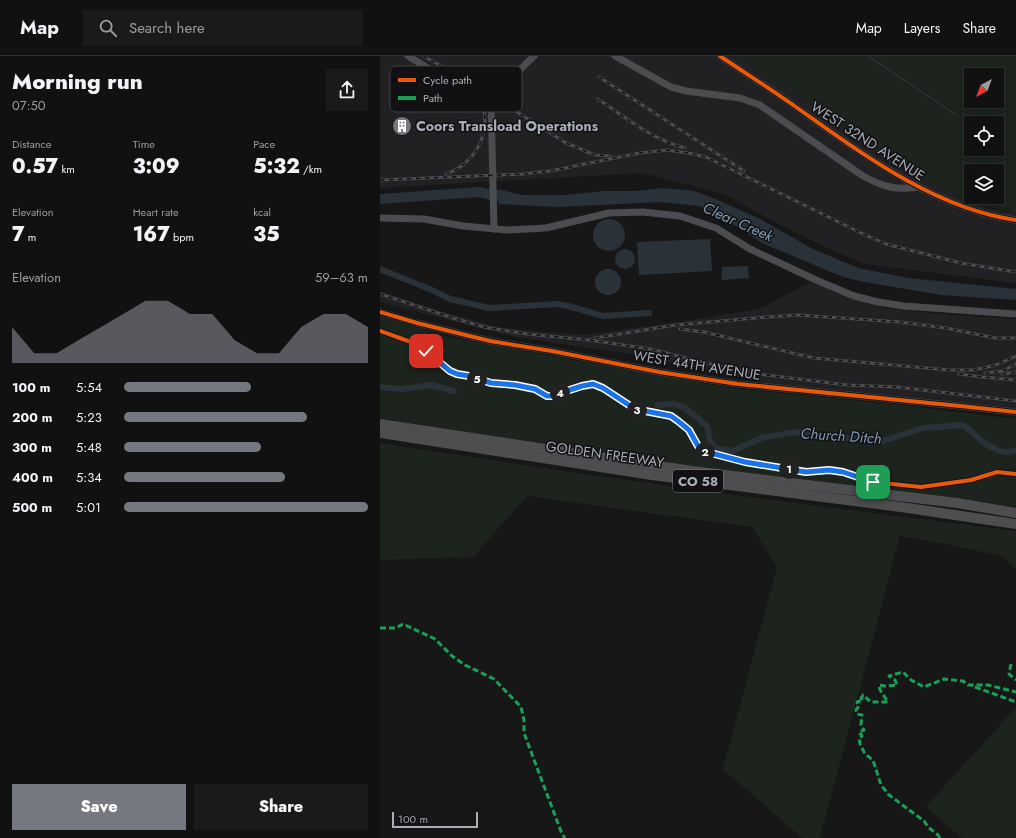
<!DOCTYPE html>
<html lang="en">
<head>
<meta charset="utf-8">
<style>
  body { margin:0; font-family:Jost,sans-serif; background:#1a1a1a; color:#f1f3f6; height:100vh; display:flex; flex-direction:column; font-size:15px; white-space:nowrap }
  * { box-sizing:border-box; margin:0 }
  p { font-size:13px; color:#9c9d9f }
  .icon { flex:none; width:22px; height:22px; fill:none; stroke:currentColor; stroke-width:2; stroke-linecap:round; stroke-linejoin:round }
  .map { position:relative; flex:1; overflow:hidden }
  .side { display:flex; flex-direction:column; background:#111; width:380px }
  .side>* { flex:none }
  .needle { width:26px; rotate:221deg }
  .buttons { position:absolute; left:584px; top:12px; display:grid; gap:8px }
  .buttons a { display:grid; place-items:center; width:40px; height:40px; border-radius:0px; background:#111; box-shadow:0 2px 10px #0003,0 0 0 1px #303131; font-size:20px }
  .scale { position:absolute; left:12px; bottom:10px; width:86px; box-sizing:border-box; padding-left:4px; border:2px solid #a8adb8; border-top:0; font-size:11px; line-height:14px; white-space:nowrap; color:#a8adb8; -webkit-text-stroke:3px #111113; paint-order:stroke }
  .pin { position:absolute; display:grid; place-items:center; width:34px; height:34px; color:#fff; margin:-17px; border-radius:8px; box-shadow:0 2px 6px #0006 }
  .km { position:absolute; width:20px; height:20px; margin:-10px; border-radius:50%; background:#222; color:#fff; font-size:11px; line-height:20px; text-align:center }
  .round { display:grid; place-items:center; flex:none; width:42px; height:42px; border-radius:0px; background:#1a1a1a }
  .overview { display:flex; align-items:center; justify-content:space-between; height:68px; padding:0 12px }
  h1 { font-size:22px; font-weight:800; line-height:30px }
  .figures { display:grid; grid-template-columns:repeat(3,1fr); gap:6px; height:68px; padding:4px 12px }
  .figures div { display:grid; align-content:center }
  .figures b { font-size:20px; font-weight:800 }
  .figures small { font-size:11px; font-weight:400 }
  .figures p { font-size:11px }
  .chart { height:112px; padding:8px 12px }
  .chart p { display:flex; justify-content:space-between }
  .chart svg { width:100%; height:72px; margin-top:4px; fill:#757880; opacity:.7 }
  .action { display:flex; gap:8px; margin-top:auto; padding:8px 12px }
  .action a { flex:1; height:46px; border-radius:0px; background:#757880; color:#fff; font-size:16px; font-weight:800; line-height:46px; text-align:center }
  .action a+a { background:#1a1a1a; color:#f1f3f6 }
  ul { padding:0 12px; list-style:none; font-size:13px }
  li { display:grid; grid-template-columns:64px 48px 1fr; align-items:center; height:30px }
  li i { height:10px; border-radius:5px; background:#757880 }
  header { display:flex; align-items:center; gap:24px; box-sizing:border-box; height:56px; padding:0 20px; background:#111; border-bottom:1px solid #303131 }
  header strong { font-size:19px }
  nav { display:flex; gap:22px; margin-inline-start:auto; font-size:14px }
  .search { width:280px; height:36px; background:#1a1a1a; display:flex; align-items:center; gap:10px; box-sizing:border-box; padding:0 14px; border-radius:0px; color:#9c9d9f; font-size:15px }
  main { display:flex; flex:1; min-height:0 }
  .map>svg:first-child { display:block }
  .built { fill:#212123 }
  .green { fill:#1d241e; fill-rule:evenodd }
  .water { fill:#2a3239 }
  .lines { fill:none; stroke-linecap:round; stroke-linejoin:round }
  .stream { stroke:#2a3239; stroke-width:1.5 }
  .canal { stroke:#2a3239; stroke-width:6 }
  .river { stroke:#2a3239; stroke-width:10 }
  .minor { stroke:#4b4c50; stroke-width:7 }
  .highway { stroke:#4e4e51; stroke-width:10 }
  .rail-casing { stroke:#4b4c4f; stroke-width:3 }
  .rail { stroke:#111113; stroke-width:1.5; stroke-dasharray:4.5; stroke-linecap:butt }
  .quiet { stroke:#1a9f57; stroke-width:3; stroke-dasharray:6 3; stroke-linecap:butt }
  .cycleway-casing { stroke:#111113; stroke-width:6 }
  .cycleway { stroke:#e8590c; stroke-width:4 }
  .route-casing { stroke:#fff; stroke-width:8 }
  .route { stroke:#1a73e8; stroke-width:5 }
  .labels { text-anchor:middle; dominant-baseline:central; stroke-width:3; stroke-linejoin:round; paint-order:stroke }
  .shield { fill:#111113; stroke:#7b7e86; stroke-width:1 }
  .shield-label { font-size:13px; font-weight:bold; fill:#a8adb8 }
  .poi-label { font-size:14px; font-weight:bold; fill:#a8adb8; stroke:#111113; text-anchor:start }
  .street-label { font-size:14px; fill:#a8adb8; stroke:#111113 }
  .water-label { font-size:15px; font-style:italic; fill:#7f9bb3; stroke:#111113 }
  .key { fill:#111113; stroke:#3e4045; stroke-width:1 }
  .key-label { font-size:11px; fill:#a8adb8 }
</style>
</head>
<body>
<header>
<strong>Map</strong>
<div class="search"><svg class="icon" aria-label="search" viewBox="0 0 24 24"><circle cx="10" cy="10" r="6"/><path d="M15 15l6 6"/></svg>Search here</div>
<nav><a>Map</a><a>Layers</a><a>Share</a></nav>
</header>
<main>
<section class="side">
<div class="overview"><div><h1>Morning run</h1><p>07:50</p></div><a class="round"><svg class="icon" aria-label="share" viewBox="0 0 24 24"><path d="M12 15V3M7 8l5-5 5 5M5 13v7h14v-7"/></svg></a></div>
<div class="figures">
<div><p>Distance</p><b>0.57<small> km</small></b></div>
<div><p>Time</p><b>3:09</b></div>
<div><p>Pace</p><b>5:32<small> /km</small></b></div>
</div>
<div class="figures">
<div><p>Elevation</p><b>7<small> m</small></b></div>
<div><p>Heart rate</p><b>167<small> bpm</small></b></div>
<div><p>kcal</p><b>35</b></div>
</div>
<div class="chart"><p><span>Elevation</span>59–63 m</p>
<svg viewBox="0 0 160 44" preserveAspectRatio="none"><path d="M0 44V22L10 38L20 38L30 30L40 22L50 14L60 6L70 6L80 14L90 14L100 30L110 38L120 38L130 22L140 14L150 14L160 22V44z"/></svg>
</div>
<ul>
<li><b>100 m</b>5:54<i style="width:52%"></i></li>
<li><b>200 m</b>5:23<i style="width:75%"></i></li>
<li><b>300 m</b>5:48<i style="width:56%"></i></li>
<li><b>400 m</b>5:34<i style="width:66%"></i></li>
<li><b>500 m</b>5:01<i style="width:100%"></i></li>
</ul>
<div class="action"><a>Save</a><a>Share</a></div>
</section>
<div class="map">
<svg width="636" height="782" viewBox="0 0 636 782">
  <rect width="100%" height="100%" fill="#171717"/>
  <g class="built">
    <path d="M0 0H365L536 120 608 152 636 157V227L483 208 418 178 343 138 264 117 0 132Z"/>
    <path d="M430 226 450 234 504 252 571 259 636 263V355L400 330 264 300 135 281 0 246V235L60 255 122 272 202 279 312 264 379 253Z"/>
  </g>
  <g class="green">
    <path d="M356 0H636V157L596 148 536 120 472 76ZM591 19H617V45H591ZM591 67H617V93H591ZM591 115H617V141H591Z"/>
    <path d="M0 260 73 282 304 324 358 333 512 348 636 363V452L369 419 188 391 109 381 0 362Z"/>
    <path d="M0 387C156 411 313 434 469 454 525 462 581 467 636 475V513L621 500 566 488 520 480 440 782H422L343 713 397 511 372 471 147 440 93 501 0 504Z"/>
    <path d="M636 651V782H582L546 751Z"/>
  </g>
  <g class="water">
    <path d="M282 132 314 135 338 144 380 163 433 193 478 212 528 222 636 233V244L561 239 485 226 463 221 382 187 361 173 319 150 281 146 178 151 119 148 117 133 142 139H186L224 135H256Z"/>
    <circle cx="229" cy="179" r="16"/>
    <path d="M330 183 332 215 259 219 257 186Z"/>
    <circle cx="245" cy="203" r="10"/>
    <path d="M368 210 369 222 342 224V211Z"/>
    <circle cx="228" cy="226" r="13"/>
  </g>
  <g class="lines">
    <path class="stream" d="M488 0 578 60"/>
    <g class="canal">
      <path d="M0 213 52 234 70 243 109 252 177 248 188 250 223 260 269 257"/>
      <path d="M0 331 22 333 51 329 74 335"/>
      <path d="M278 349 294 348 305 352 327 370 330 386 334 392 353 395 381 382 416 376 500 386 543 372 584 369C595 380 619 403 636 394"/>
    </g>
    <path class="river" d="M0 143 99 136 122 141"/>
    <g class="minor">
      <path d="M28 0 110 50"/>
      <path d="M235 0 291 31 306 35 360 42 380 49 483 120C502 130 516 135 538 131"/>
      <path d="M340 0C365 17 391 33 416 51 481 97 555 153 636 164"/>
      <path d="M0 162 44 163 83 170 127 174 166 172 229 157 263 156 300 160 336 172 370 193 436 224 474 240 498 246 524 250 636 258"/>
      <path d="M114 173 111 44 113 40 154 0"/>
      <path d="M0 256 37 267 110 285 172 295 279 316 358 328 580 350 636 356"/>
    </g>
    <g class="highway">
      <path d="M0 368 312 415 577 447 636 457"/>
      <path d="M0 377 272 419 521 451 636 468"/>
    </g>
    <defs>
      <g id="rail">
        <path d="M43 0 76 18"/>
        <path d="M72 15 186 87 215 99 230 100"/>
        <path d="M219 21 364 115"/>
        <path d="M218 43C245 61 273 84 305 92"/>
        <path d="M66 118C104 105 119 57 89 28"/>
        <path d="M0 124 143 118 170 115 260 97 287 94 308 97 326 101 479 176 506 188 581 207 636 216"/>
        <path d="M0 238 73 262 104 271 147 278 210 284 270 293 343 311 378 318 467 329 517 331 636 345"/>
        <path d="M300 273 324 276 434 302 569 314H593L603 312 616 309 636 300"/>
        <path d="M215 282 296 269 388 261 418 259 520 266 566 272 615 282H636"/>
        <path d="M605 317 623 315 636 308"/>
        <path d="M579 318 602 321 636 324"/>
        <path d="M622 318 636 316"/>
      </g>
    </defs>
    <use href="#rail" class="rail-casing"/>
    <use href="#rail" class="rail"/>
    <g class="quiet">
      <path d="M0 572H16L23 568 55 583 72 600 85 609 114 623 141 651 144 664V677L182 778 185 782"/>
      <path d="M631 608 629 618 636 624"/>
      <path d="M595 631 636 646"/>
      <path d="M560 782 558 779 548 771 544 765 509 739 501 729 493 704 485 698 480 688 479 682 482 680 479 676 484 674 481 669 482 659 477 658 476 654 479 650 477 646 483 644 481 642 483 639 491 646H508L500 634 499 629 505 630 517 629 515 624 509 620 523 616 531 624 544 631 564 623 583 625 588 629H608L636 636"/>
    </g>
    <defs>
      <g id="cycleway">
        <path d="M340 0C365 17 391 33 416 51 481 97 555 153 636 164"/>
        <path d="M0 256 37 267 110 285 172 295 279 316 358 328 580 350 636 356"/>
        <path d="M0 275 31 286 46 295 70 315 89 320 111 327 135 329 155 333 167 339 171 340 202 330 213 328 223 332 255 353 291 360 299 365 309 374 318 390 327 396 365 405 426 416 449 414 463 416 493 426 541 431 591 424 617 416 636 418"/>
      </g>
    </defs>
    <use href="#cycleway" class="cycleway-casing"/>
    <use href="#cycleway" class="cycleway"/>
  </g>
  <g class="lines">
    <defs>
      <path id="route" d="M46 295 70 315 77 318 89 320 111 327 135 329 155 333 167 340H171L202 330 213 328 223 332 255 353 291 360 298 365 309 374 318 390 327 396 365 406 426 416 449 414 463 416 493 426"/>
    </defs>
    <use href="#route" class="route-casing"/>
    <use href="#route" class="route"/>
  </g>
  <defs>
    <symbol id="building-disc" viewBox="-11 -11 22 22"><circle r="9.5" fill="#757880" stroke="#111113"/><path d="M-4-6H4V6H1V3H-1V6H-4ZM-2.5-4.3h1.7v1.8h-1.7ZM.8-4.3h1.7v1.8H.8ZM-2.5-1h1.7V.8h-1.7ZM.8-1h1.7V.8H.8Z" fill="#fff"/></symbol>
  </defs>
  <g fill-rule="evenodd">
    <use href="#building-disc" x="11" y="59" width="22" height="22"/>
  </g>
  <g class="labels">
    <rect class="shield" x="293" y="414" width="50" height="22" rx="3"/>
    <g class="shield-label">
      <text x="318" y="425">CO 58</text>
    </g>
    <g class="poi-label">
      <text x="36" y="70">Coors Transload Operations</text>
    </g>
    <g class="street-label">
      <text transform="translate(488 85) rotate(33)">WEST 32ND AVENUE</text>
      <text transform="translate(317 309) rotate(9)">WEST 44TH AVENUE</text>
      <text transform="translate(225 398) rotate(8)">GOLDEN FREEWAY</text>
    </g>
    <g class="water-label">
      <text transform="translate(358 166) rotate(24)">Clear Creek</text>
      <text transform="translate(461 380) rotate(4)">Church Ditch</text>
    </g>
  </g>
  <rect x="10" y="10" width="132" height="46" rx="6" class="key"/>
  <rect x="18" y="22" width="18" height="4" fill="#e8590c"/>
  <rect x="18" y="40" width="18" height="4" fill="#1a9f57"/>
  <g class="key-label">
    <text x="43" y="28">Cycle path</text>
    <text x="43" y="46">Path</text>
  </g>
</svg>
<div class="buttons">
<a><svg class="needle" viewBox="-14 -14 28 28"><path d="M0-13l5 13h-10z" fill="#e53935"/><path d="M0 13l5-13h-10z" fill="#9c9d9f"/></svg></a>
<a><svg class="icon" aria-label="locate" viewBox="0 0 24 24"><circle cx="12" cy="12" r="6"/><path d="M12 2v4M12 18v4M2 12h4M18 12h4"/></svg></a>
<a><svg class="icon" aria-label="layers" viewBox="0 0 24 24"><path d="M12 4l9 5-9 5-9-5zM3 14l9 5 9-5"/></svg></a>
</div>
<div class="scale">100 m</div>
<div class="pin" style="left:493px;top:426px;background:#1e9e55"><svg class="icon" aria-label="arrive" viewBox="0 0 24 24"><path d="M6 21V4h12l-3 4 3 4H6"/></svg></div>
<div class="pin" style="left:46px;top:295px;background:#d93025"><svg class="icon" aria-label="check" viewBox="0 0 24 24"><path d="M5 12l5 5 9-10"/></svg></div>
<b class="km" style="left:409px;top:413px">1</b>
<b class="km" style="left:325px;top:396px">2</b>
<b class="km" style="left:257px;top:354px">3</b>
<b class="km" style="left:180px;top:337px">4</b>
<b class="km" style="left:97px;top:323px">5</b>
</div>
</main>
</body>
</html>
